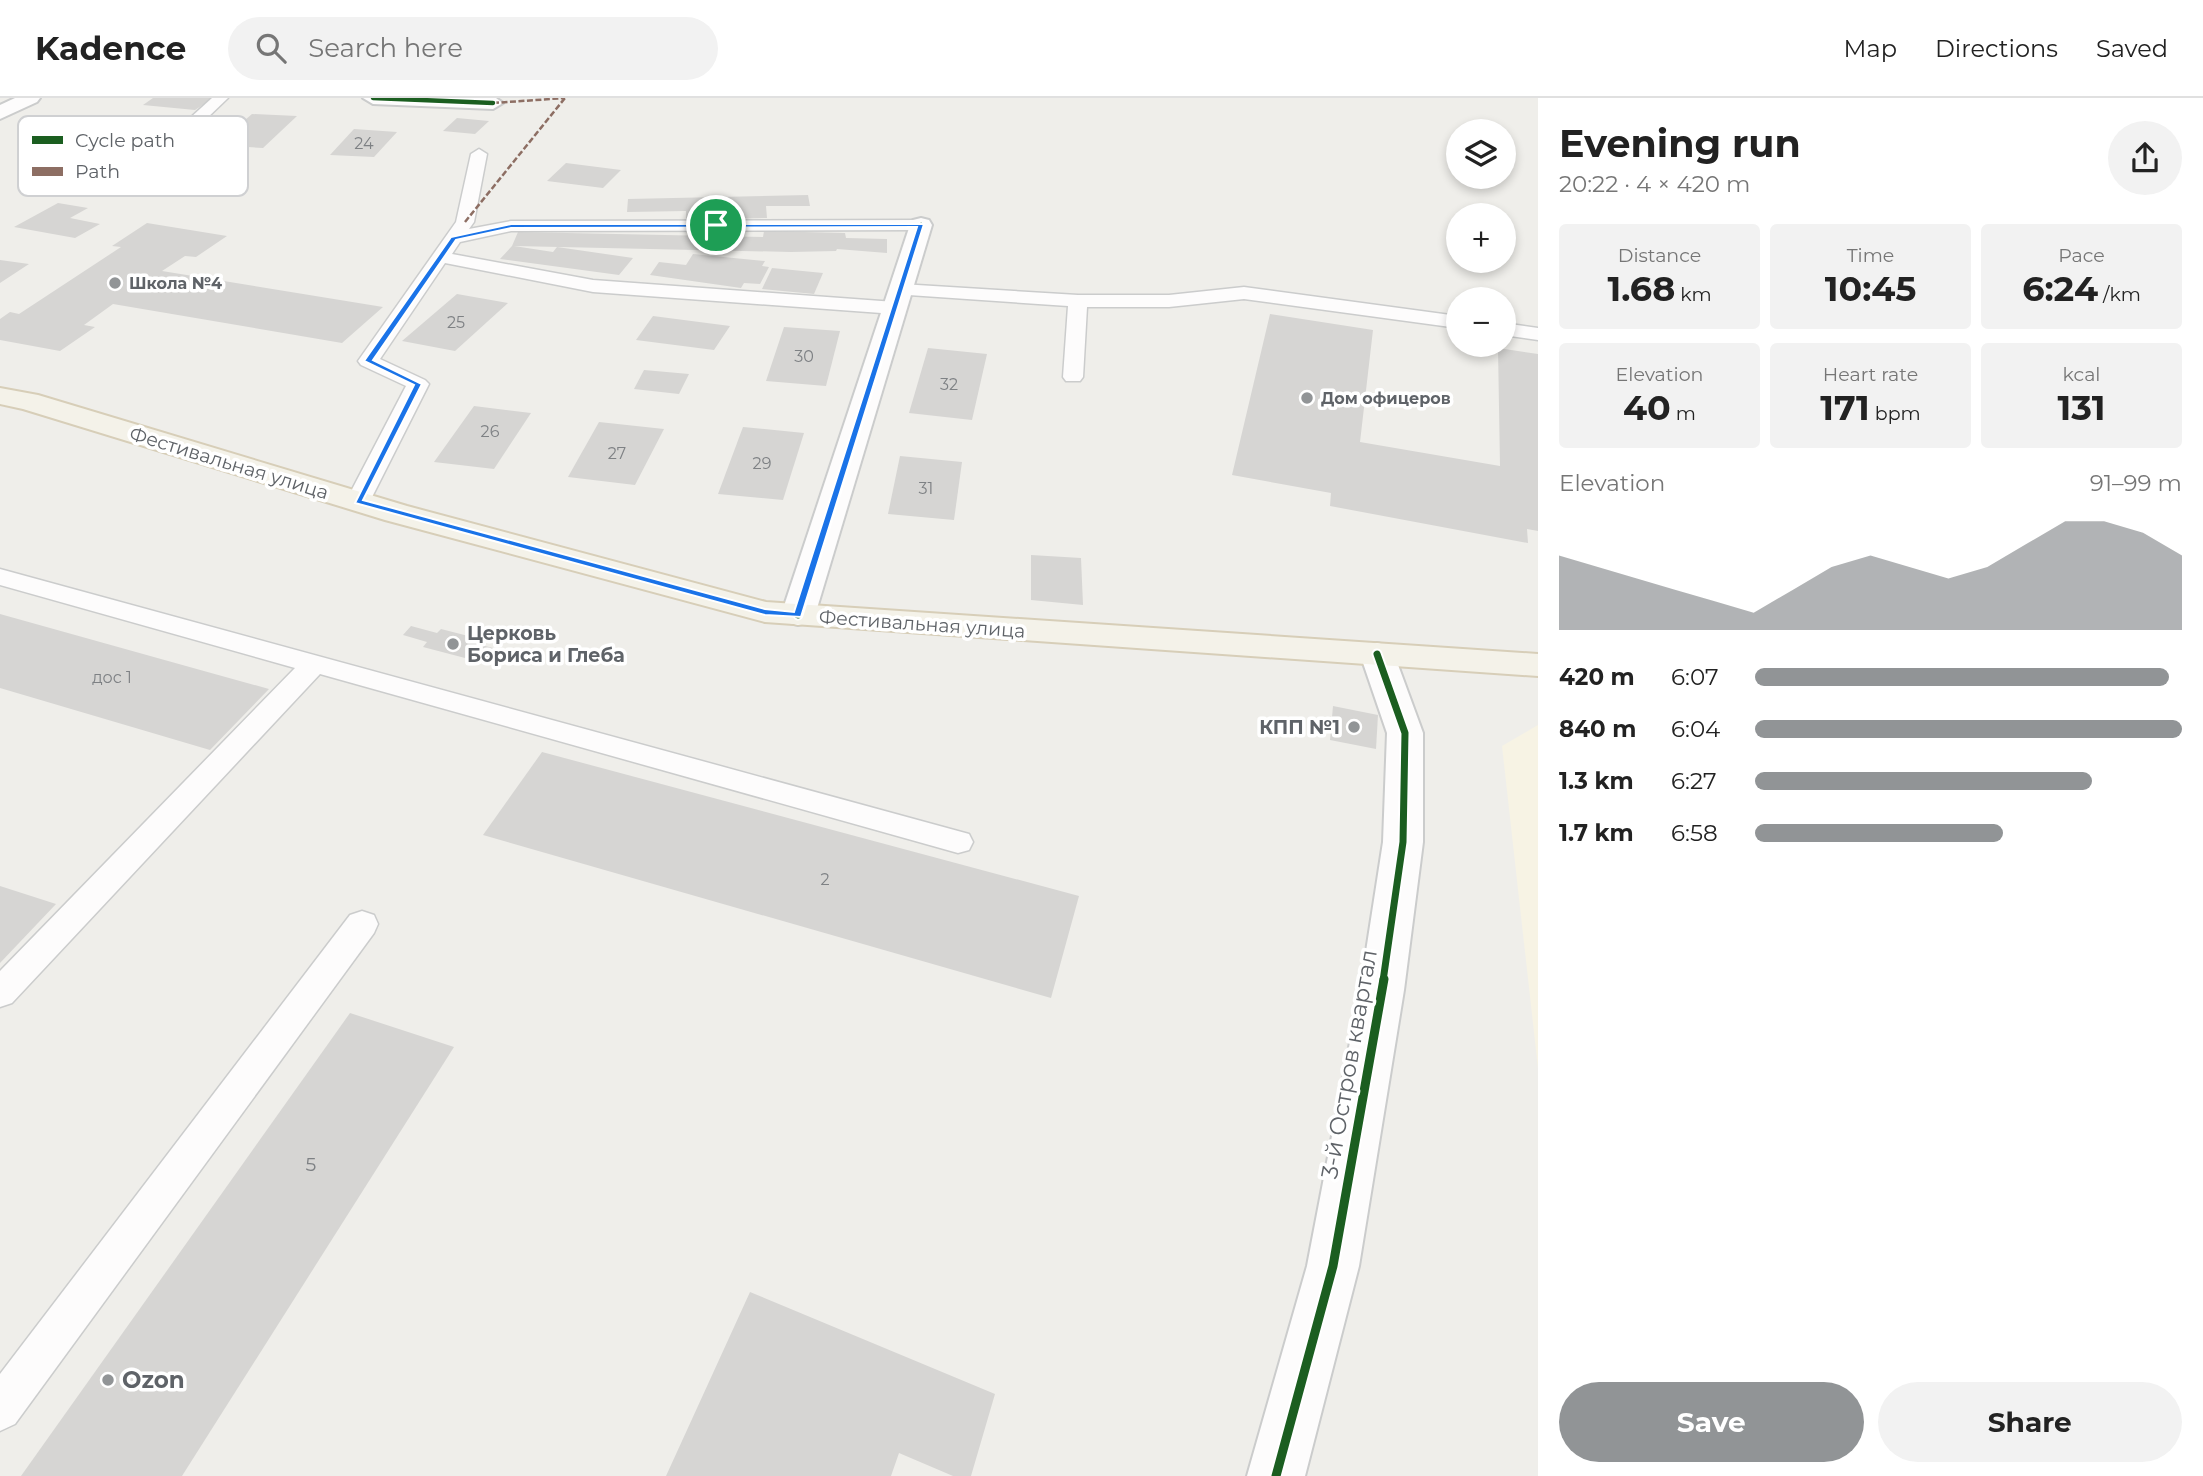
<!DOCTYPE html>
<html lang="en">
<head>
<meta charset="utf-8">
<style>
  body { margin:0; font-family:Montserrat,sans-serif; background:#f2f2f2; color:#222; height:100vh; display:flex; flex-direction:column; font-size:26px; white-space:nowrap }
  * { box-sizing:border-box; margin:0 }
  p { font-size:23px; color:#767676 }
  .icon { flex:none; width:38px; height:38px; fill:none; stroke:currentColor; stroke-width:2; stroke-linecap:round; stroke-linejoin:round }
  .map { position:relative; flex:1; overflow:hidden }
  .side { display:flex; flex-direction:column; background:#fff; width:665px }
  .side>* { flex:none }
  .tools { position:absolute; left:1446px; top:21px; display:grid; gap:14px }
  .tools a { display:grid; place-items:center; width:70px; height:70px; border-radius:50%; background:#fff; box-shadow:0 4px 10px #0003; font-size:35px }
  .pin { position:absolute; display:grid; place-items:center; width:60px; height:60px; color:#fff; margin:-30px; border:4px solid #fff; border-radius:50%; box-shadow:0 2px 7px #0007 }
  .round { display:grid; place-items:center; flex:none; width:74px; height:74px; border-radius:37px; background:#f2f2f2 }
  .overview { display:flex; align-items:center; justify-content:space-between; height:119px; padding:0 21px }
  h1 { font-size:38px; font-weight:700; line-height:52px }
  .metrics { display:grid; grid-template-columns:repeat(3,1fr); gap:10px; height:119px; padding:7px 21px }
  .metrics div { display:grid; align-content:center; border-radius:7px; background:#f2f2f2; text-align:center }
  .metrics b { font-size:35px; font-weight:700 }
  .metrics small { font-size:19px; font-weight:400 }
  .metrics p { font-size:19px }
  .chart { height:196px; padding:14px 21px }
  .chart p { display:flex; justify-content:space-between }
  .chart svg { width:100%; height:126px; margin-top:7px; fill:#919496; opacity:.7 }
  .button { display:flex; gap:14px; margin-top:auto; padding:14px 21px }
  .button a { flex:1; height:80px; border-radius:42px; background:#919496; color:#fff; font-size:28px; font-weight:700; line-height:80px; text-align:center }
  .button a+a { background:#f2f2f2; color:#222 }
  ul { padding:0 21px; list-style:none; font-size:23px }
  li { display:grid; grid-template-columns:112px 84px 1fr; align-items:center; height:52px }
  li i { height:18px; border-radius:9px; background:#919496 }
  header { display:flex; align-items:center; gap:42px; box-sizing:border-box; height:98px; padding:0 35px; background:#fff; border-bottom:2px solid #e0e0e0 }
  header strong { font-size:33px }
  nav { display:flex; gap:38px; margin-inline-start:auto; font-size:24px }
  .search { width:490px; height:63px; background:#f2f2f2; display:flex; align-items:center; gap:18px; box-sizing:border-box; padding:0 24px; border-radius:38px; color:#767676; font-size:26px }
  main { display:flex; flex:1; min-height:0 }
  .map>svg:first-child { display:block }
  .commercial { fill:#f7f3e4 }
  .building { fill:#d6d5d3 }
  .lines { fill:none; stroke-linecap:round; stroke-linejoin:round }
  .service-casing { stroke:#cbcccc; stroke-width:3 }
  .minor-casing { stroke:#cbcccc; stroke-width:4 }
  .primary-casing { stroke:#d7ceb8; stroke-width:4 }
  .service { fill:#fdfcfc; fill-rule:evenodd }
  .minor { fill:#fdfcfc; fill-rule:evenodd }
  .primary { fill:#f4f2e9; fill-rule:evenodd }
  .quiet { stroke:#8d6e63; stroke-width:2.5; stroke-dasharray:6 2.5; stroke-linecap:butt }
  .cycleway-far3-casing { stroke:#fff; stroke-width:7 }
  .cycleway-far2-casing { stroke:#fff; stroke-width:9 }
  .cycleway-far1-casing { stroke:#fff; stroke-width:11 }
  .cycleway-casing { stroke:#fff; stroke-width:13 }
  .cycleway-far3 { stroke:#1b5e20; stroke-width:4.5 }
  .cycleway-far2 { stroke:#1b5e20; stroke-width:5 }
  .cycleway-far1 { stroke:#1b5e20; stroke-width:7 }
  .cycleway { stroke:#1b5e20; stroke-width:9 }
  .route { fill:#1a73e8; stroke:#fff; stroke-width:2; fill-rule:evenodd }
  .poi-dot { fill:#919496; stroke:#fff; stroke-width:2.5 }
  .labels { text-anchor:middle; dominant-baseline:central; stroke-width:7; stroke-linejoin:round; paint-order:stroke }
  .number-label { font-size:16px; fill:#7e8184 }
  .far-poi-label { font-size:16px; font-weight:bold; fill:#5f6368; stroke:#fff; text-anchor:start }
  .street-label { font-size:19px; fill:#5f6368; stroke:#fff }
  .poi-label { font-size:19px; font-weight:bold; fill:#5f6368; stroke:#fff; text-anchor:start }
  .near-number-label { font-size:19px; fill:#7e8184 }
  .near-street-label { font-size:23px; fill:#5f6368; stroke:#fff }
  .near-poi-label { font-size:23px; font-weight:bold; fill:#5f6368; stroke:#fff; text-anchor:start }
  .key { fill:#fff; stroke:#cfd0d2; stroke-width:2 }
  .key-label { font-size:19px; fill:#5f6368 }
</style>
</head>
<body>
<header>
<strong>Kadence</strong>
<div class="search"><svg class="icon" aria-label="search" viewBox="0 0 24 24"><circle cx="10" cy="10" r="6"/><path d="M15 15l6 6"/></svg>Search here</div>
<nav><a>Map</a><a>Directions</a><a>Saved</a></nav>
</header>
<main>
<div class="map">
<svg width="1538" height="1378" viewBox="0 0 1538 1378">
  <rect width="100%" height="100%" fill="#efeeea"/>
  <path class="commercial" d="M1538 627V970L1502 648Z"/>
  <g class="building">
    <path d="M153 0H213L195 12 143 7Z"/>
    <path d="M252 16 297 18 263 50 216 47Z"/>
    <path d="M457 20 489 23 475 36 443 33Z"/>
    <path d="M354 31 397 34 374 59 330 57Z"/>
    <path d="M566 65 621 72 603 90 547 83Z"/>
    <path d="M808 97 810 108H766L767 120 686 122V113L627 114 628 101Z"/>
    <path d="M58 105 88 110 70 120 100 126 75 140 14 129Z"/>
    <path d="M147 125 227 138 196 159 185 158 162 173 383 209 342 245 113 206 84 227 95 229 60 253 0 242V221L10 214 19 216 121 149 112 148Z"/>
    <path d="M764 133 845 135 846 140 887 141V155L837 151 836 153 791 154 514 148 553 154 557 149 633 160 619 177 500 161 512 148 518 134 763 139Z"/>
    <path d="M693 156 765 163 762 168 769 169 760 186 744 185 741 190 650 177 659 164 686 167Z"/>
    <path d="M0 162 29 166 0 185Z"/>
    <path d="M772 170 823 175 814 196 762 191Z"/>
    <path d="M457 196 508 205 455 253 402 243Z"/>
    <path d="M1270 216 1373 232 1360 344 1500 368 1498 250 1538 256V433L1527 431 1528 445 1330 408 1331 395 1232 377Z"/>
    <path d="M653 218 730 228 714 252 636 242Z"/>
    <path d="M784 229 840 233 826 288 766 283Z"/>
    <path d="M928 250 987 256 972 322 909 315Z"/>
    <path d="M644 272 689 276 679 296 634 291Z"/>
    <path d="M474 308 531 315 494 371 434 364Z"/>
    <path d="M599 324 664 331 635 387 568 379Z"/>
    <path d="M743 329 804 335 783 402 718 396Z"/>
    <path d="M900 358 962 364 954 422 888 416Z"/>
    <path d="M1031 457 1081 460 1083 507 1031 502Z"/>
    <path d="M0 516 186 568 269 591 210 652 0 590Z"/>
    <path d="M411 528 437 535 441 531 480 541 477 546 505 553 498 562 469 555 465 560 423 549 427 544 403 537Z"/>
    <path d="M1333 608 1378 617 1376 651 1330 642Z"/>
    <path d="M542 654 1079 798 1051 900 483 737Z"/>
    <path d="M0 788 56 806 0 865Z"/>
    <path d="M350 915 454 949 182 1378H21Z"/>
    <path d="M750 1194 995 1296 971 1378H953L899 1355 891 1378H666Z"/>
  </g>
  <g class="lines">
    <defs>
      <g id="service">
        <path d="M212 0H228L180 46H168L166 43 168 40Z"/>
        <path d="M479 51 487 56 474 124 469 131 511 123 921 122 930 127 921 132 511 133 460 144 452 156 593 182 895 204 905 210 895 216 593 194 445 165 380 261 425 282 429 286 370 403 366 408H350L346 403 406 288 361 267 358 263 456 124 471 56Z"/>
        <path d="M901 186 1078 197H1169L1244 189 1458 218V230L1244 201 1169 209H1087L1083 279 1080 283H1066L1063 279 1068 208 894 196 891 192 894 188Z"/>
        <path d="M1503 225 1538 230V242L1503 237Z"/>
        <path d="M0 471 958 733 969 736 973 744 969 752 958 755 320 576 12 905 0 909V873L295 570 0 487Z"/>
        <path d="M362 813 374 817 378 826 374 835 15 1326 0 1333V1276L350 817Z"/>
      </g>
      <g id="minor">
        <path d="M15 0H40L37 4 0 21V7Z"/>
        <path d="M363 0H496L503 5 493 11 373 6Z"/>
        <path d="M921 120 929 122 932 127 815 517 810 524 798 527 786 524 781 517 910 127 913 122Z"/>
        <path d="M1377 545 1389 548 1394 556 1423 635V744L1404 892 1359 1168 1305 1378H1247L1307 1168 1360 892 1383 744 1387 635 1360 556 1365 548Z"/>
      </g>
      <path id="primary" d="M0 290 38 297 407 408 766 504 1538 556V578L765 524 385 422 23 311 0 306Z"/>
    </defs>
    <use href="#service" class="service-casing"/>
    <use href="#minor" class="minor-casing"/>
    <use href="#primary" class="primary-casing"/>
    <use href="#service" class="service"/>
    <use href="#minor" class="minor"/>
    <use href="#primary" class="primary"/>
    <g class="quiet">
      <path d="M493 5 565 0"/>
      <path d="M465 124 565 0"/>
    </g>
    <defs>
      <g id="cycleway-far3">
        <path d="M373 0 493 5"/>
        <path d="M892 219 921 127"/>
      </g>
      <path id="cycleway-far2" d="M802 506 893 217"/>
      <g id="cycleway-far1">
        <path d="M798 517 802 504"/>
        <path d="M1377 556 1405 635 1403 744 1383 883"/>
      </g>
      <path id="cycleway" d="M1276 1378 1333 1168 1384 881"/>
    </defs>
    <use href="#cycleway-far3" class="cycleway-far3-casing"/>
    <use href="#cycleway-far2" class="cycleway-far2-casing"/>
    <use href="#cycleway-far1" class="cycleway-far1-casing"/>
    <use href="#cycleway" class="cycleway-casing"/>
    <use href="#cycleway-far3" class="cycleway-far3"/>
    <use href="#cycleway-far2" class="cycleway-far2"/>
    <use href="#cycleway-far1" class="cycleway-far1"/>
    <use href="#cycleway" class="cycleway"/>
  </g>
  <path class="route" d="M511 126H924L801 519 765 517 355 405 414 287 364 263 451 139ZM917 129 794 514 765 511 363 402 422 286 373 262 456 142 511 130Z"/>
  <g class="poi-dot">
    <circle cx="115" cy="185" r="7"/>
    <circle cx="1307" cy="300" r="7"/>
    <circle cx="453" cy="546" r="7"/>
    <circle cx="1354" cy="629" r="7"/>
    <circle cx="108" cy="1282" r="7"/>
  </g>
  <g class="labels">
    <g class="number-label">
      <text x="364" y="45">24</text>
      <text x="456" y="224">25</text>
      <text x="804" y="258">30</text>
      <text x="949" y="286">32</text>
      <text x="490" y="333">26</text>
      <text x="617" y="355">27</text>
      <text x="762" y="365">29</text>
      <text x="926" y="390">31</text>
      <text x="112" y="579">дос 1</text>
      <text x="825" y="781">2</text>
    </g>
    <g class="far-poi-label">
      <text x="129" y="185">Школа №4</text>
      <text x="1321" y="300">Дом офицеров</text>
    </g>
    <g class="street-label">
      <text transform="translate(229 365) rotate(17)">Фестивальная улица</text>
      <text transform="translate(922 526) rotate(4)">Фестивальная улица</text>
    </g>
    <g class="poi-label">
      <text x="467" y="535">Церковь<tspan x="467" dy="22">Бориса и Глеба</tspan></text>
      <text x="1340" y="629" text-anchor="end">КПП №1</text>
    </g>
    <g class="near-number-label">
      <text x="311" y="1066">5</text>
    </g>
    <g class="near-street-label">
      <text transform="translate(1349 966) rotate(-80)">3-й Остров квартал</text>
    </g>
    <g class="near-poi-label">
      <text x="122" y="1282">Ozon</text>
    </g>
  </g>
  <rect x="18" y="18" width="230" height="80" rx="10" class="key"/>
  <rect x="32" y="38" width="31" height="8" fill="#1b5e20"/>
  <rect x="32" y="69" width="31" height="9" fill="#8d6e63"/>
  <g class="key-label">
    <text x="75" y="49">Cycle path</text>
    <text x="75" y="80">Path</text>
  </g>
</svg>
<div class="tools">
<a><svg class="icon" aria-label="layers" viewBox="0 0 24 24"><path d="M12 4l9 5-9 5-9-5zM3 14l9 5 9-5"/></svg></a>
<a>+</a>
<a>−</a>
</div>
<div class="pin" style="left:716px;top:127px;background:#1e9e55"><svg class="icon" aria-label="arrive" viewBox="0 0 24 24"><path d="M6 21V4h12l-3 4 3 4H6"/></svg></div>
</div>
<section class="side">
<div class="overview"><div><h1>Evening run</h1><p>20:22 · 4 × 420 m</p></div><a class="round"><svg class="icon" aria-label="share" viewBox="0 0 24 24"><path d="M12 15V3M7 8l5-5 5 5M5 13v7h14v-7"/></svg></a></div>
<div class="metrics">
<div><p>Distance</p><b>1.68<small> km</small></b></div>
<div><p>Time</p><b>10:45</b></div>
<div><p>Pace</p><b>6:24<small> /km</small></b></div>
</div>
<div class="metrics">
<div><p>Elevation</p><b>40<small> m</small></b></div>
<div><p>Heart rate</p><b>171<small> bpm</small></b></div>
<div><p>kcal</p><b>131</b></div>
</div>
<div class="chart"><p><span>Elevation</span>91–99 m</p>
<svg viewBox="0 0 160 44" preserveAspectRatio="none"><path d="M0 44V18L10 22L20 26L30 30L40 34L50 38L60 30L70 22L80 18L90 22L100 26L110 22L120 14L130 6L140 6L150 10L160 18V44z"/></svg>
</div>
<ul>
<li><b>420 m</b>6:07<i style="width:97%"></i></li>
<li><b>840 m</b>6:04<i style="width:100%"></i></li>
<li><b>1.3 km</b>6:27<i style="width:79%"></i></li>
<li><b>1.7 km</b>6:58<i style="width:58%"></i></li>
</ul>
<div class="button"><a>Save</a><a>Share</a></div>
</section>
</main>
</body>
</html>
